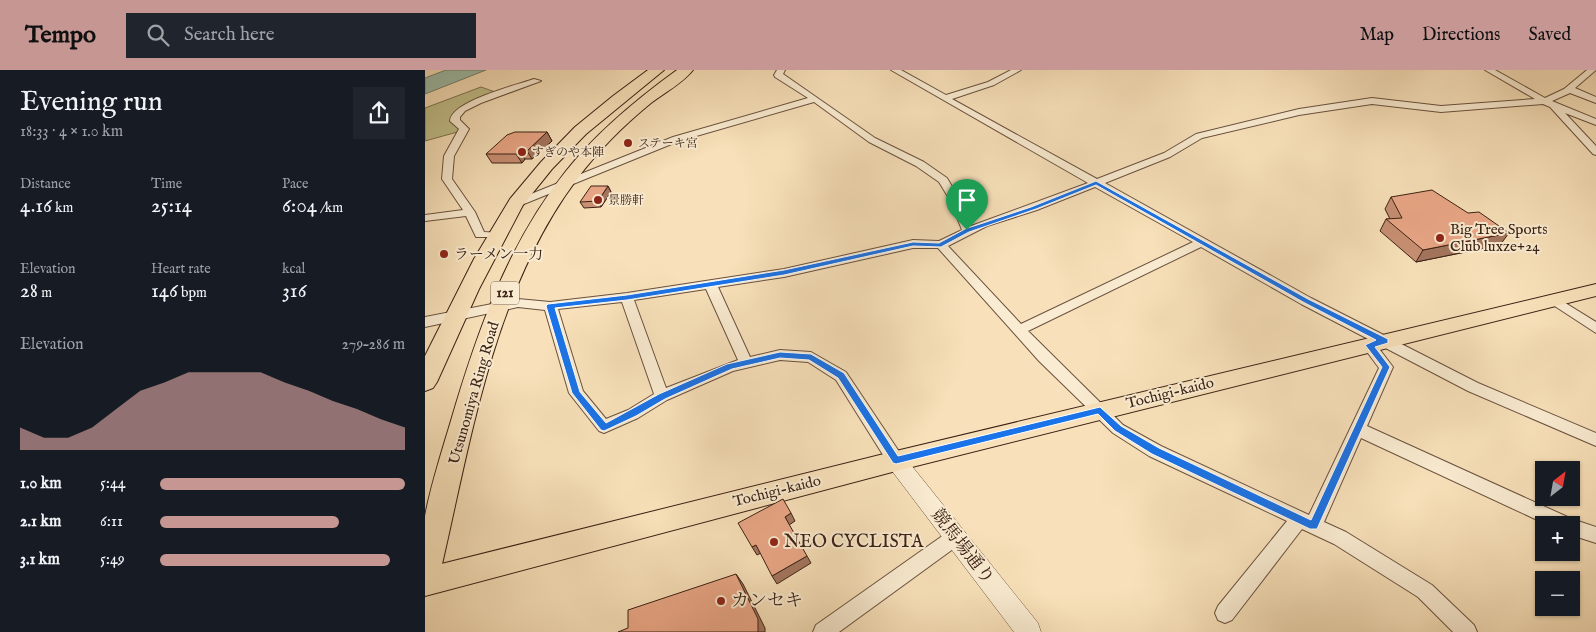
<!DOCTYPE html>
<html lang="en">
<head>
<meta charset="utf-8">
<style>
  body { margin:0; font-family:"IM FELL English","Noto Serif JP",serif; background:#20242c; color:#f1f3f6; height:100vh; display:flex; flex-direction:column; font-size:19px; white-space:nowrap }
  * { box-sizing:border-box; margin:0 }
  p { font-size:16px; color:#9ea1a6 }
  .icon { flex:none; width:28px; height:28px; fill:none; stroke:currentColor; stroke-width:2; stroke-linecap:round; stroke-linejoin:round }
  .map { position:relative; flex:1; overflow:hidden }
  .side { display:flex; flex-direction:column; background:#171b24; width:425px }
  .side>* { flex:none }
  .needle { width:32px; rotate:31deg }
  .tools { position:absolute; left:1110px; top:391px; display:grid; gap:10px }
  .tools a { display:grid; place-items:center; width:45px; height:45px; border-radius:0px; background:#171b24; box-shadow:0 1px 4px #0004; font-size:25px }
  .pin { position:absolute; display:grid; place-items:center; width:42px; height:42px; color:#fff; margin:-51px -21px; border-radius:50% 50% 50% 0; rotate:-45deg; box-shadow:0 0 5px #0007 }
  .pin .icon { rotate:45deg }
  .round { display:grid; place-items:center; flex:none; width:52px; height:52px; border-radius:0px; background:#20242c }
  .head { display:flex; align-items:center; justify-content:space-between; height:85px; padding:0 20px }
  h1 { font-size:28px; font-weight:600; line-height:38px }
  .stats { display:grid; grid-template-columns:repeat(3,1fr); gap:8px; height:85px; padding:5px 20px }
  .stats div { display:grid; align-content:center }
  .stats b { font-size:21px; font-weight:600 }
  .stats small { font-size:14px; font-weight:400 }
  .stats p { font-size:14px }
  .chart { height:140px; padding:10px 20px }
  .chart p { display:flex; justify-content:space-between }
  .chart svg { width:100%; height:90px; margin-top:5px; fill:#c59692; opacity:.7 }
  ul { padding:0 20px; list-style:none; font-size:16px }
  li { display:grid; grid-template-columns:80px 60px 1fr; align-items:center; height:38px }
  li i { height:12px; border-radius:6px; background:#c59692 }
  header { display:flex; align-items:center; gap:30px; box-sizing:border-box; height:70px; padding:0 25px; background:#c59692; color:#111 }
  header strong { font-size:24px }
  nav { display:flex; gap:28px; margin-inline-start:auto; font-size:18px }
  .search { width:350px; height:45px; background:#20242c; display:flex; align-items:center; gap:12px; box-sizing:border-box; padding:0 18px; border-radius:0px; color:#9ea1a6; font-size:19px }
  main { display:flex; flex:1; min-height:0 }
  .map>svg:first-child { display:block }
  .green { fill:#c2c18c; stroke:#7e7150 }
  .water { fill:#9ebeab; stroke:#767f6f }
  .lines { fill:none; stroke-linecap:round; stroke-linejoin:round }
  .minor-casing { stroke:#6a513e; stroke-width:2 }
  .tertiary-casing { stroke:#6a513e; stroke-width:1 }
  .primary-casing { stroke:#3b2115; stroke-width:2 }
  .trunk-casing { stroke:#3b2115; stroke-width:2 }
  .minor { fill:#faecd2; fill-rule:evenodd }
  .tertiary { fill:#faecd2; fill-rule:evenodd }
  .primary { fill:#f8e1ba; fill-rule:evenodd }
  .trunk { fill:#f8e1ba; fill-rule:evenodd }
  .wall { fill:#c99074; stroke:#3b2115 }
  .shaded-wall { fill:#a4755e; stroke:#3b2115 }
  .building { fill:#eaa787; stroke:#3b2115 }
  .route { fill:#1a73e8; stroke:#fff; fill-rule:evenodd }
  .poi-dot { fill:#8f2418; stroke:#faecd2; stroke-width:2 }
  .labels { text-anchor:middle; dominant-baseline:central; stroke-width:4; stroke-linejoin:round; paint-order:stroke }
  .far-poi-label { font-size:12px; fill:#3b2115; stroke:#faecd2; text-anchor:start }
  .shield { fill:#faecd2; stroke:#745e4e; stroke-width:1 }
  .shield-label { font-size:14px; font-weight:bold; fill:#3b2115 }
  .poi-label { font-size:15px; fill:#3b2115; stroke:#faecd2; text-anchor:start }
  .street-label { font-size:15px; fill:#3b2115; stroke:#faecd2 }
  .near-poi-label { font-size:18px; fill:#3b2115; stroke:#faecd2; text-anchor:start }
  .near-street-label { font-size:18px; fill:#3b2115; stroke:#faecd2 }
</style>
</head>
<body>
<header>
<strong>Tempo</strong>
<div class="search"><svg class="icon" aria-label="search" viewBox="0 0 24 24"><circle cx="10" cy="10" r="6"/><path d="M15 15l6 6"/></svg>Search here</div>
<nav><a>Map</a><a>Directions</a><a>Saved</a></nav>
</header>
<main>
<section class="side">
<div class="head"><div><h1>Evening run</h1><p>18:33 · 4 × 1.0 km</p></div><a class="round"><svg class="icon" aria-label="share" viewBox="0 0 24 24"><path d="M12 15V3M7 8l5-5 5 5M5 13v7h14v-7"/></svg></a></div>
<div class="stats">
<div><p>Distance</p><b>4.16<small> km</small></b></div>
<div><p>Time</p><b>25:14</b></div>
<div><p>Pace</p><b>6:04<small> /km</small></b></div>
</div>
<div class="stats">
<div><p>Elevation</p><b>28<small> m</small></b></div>
<div><p>Heart rate</p><b>146<small> bpm</small></b></div>
<div><p>kcal</p><b>316</b></div>
</div>
<div class="chart"><p><span>Elevation</span>279–286 m</p>
<svg viewBox="0 0 160 44" preserveAspectRatio="none"><path d="M0 44V33L10 38L20 38L30 33L40 24L50 15L60 11L70 6L80 6L90 6L100 6L110 11L120 15L130 20L140 24L150 29L160 33V44z"/></svg>
</div>
<ul>
<li><b>1.0 km</b>5:44<i style="width:100%"></i></li>
<li><b>2.1 km</b>6:11<i style="width:73%"></i></li>
<li><b>3.1 km</b>5:49<i style="width:94%"></i></li>
</ul>
</section>
<div class="map">
<svg width="1171" height="562" viewBox="0 0 1171 562">
  <rect width="100%" height="100%" fill="#f8e1ba"/>
  <filter id="stains"><feTurbulence type="fractalNoise" baseFrequency=".004" numOctaves="4"/><feColorMatrix values="0 0 0 0 .2 0 0 0 0 .09 0 0 0 0 .02 0 0 0 .5 -.17"/></filter>
  <radialGradient id="worn" r=".72"><stop offset=".6" stop-color="#630" stop-opacity="0"/><stop offset="1" stop-color="#630" stop-opacity=".3"/></radialGradient>
  <path class="green" d="M56 17 73 23 33 39 26 47 28 52 36 61 0 71V38Z"/>
  <path class="water" d="M21 0H61L0 24V8Z"/>
  <g class="lines">
    <defs>
      <g id="minor">
        <path d="M352 0H360L358 4 450 68 499 92 522 108 535 130 546 156 663 113 466 0H476L521 25 563 12 586 0H596L569 15 527 29 672 109 739 83 771 64 874 39 947 28 1016 36 1110 29 1060 0H1070L1120 28 1139 19 1162 0H1171L1150 18 1171 27V33L1145 23 1127 31 1171 49V55L1140 43 1171 76V85L1168 84 1125 37 1118 34 1016 42 947 34 874 45 777 68 745 87 680 113 886 228 1053 313 1171 363V376L1043 321 949 272 968 297 942 356 1147 449 1171 457V473L1146 465V455H1123L936 368 899 452 921 462 1007 515 1049 555 1052 562H1028L993 527 909 474 877 459 807 550 800 553 793 550 790 543 793 536 862 451 724 386 688 363 614 291 513 178H488L359 207 293 217 325 287 355 280 386 282 421 302 477 386 479 391 477 396 471 398 465 396 411 310 383 292 355 290 308 301 242 330 213 348 179 363 174 361 144 323 120 240 93 237 0 257V247L93 229 125 232 202 223 359 199 488 170 514 171 537 160 525 130 514 112 491 96 444 72 389 32 254 71 94 136H86L85 134 86 132 248 67 383 28 350 7 349 5ZM670 117 768 172 596 254 523 176 562 156 612 140ZM776 177 876 234 947 271 939 272 937 275 954 298 884 445 736 376 698 355 603 261ZM281 219 313 290 241 318 209 230ZM197 232 229 324 203 340 181 349 158 321 133 239Z"/>
        <path d="M109 9 116 11 56 33 40 41 35 47V50L44 59 29 86 27 109 50 142 59 162 76 163 78 165 76 167H51L41 146 0 151V145L38 140 17 109 19 86 34 59 25 51C26 31 92 15 109 9Z"/>
        <path d="M1129 226 1171 252V263L1125 233 1123 230 1125 227Z"/>
        <path d="M529 460 535 462 538 468 535 474 414 562H388L391 555 523 462Z"/>
      </g>
      <path id="tertiary" d="M471 382 478 385 613 553 616 562H589L464 397 461 391 464 385Z"/>
      <path id="primary" d="M1171 214V226L471 401 0 526V498L471 381Z"/>
      <g id="trunk">
        <path d="M223 0H239L161 64 127 99 98 135 54 219 12 312 8 318 0 321V286L49 189 85 129 116 92 150 57 188 26Z"/>
        <path d="M252 0H268C258 13 239 23 226 33 199 55 173 81 152 109 68 221 46 370 15 503L11 513 0 517C0 495 0 467 0 446 6 415 16 384 25 354 51 265 82 175 141 101 172 62 212 29 252 0Z"/>
      </g>
    </defs>
    <use href="#minor" class="minor-casing"/>
    <use href="#tertiary" class="tertiary-casing"/>
    <use href="#primary" class="primary-casing"/>
    <use href="#trunk" class="trunk-casing"/>
    <use href="#minor" class="minor"/>
    <use href="#tertiary" class="tertiary"/>
    <use href="#primary" class="primary"/>
    <use href="#trunk" class="trunk"/>
  </g>
  <g class="wall">
    <path d="M122 62 127 71 107 89H100L97 93H67L61 84Z"/>
    <path d="M183 116 186 122 176 137 159 138 155 132Z"/>
    <path d="M966 127 1075 175 991 192 955 161 961 149H965L960 139Z"/>
  </g>
  <g class="shaded-wall">
    <path d="M122 62 127 71 107 89 102 81Z"/>
    <path d="M95 81 100 89 97 93 91 84Z"/>
    <path d="M183 116 186 122 176 137 173 131Z"/>
    <path d="M1084 163 1075 175 991 192 998 180Z"/>
    <path d="M366 443 370 451 364 455 360 447Z"/>
    <path d="M331 475 336 483 332 485 327 477Z"/>
    <path d="M382 486 386 493 352 514 347 506Z"/>
    <path d="M311 504 318 514 340 558V562H333Z"/>
  </g>
  <g class="building">
    <path d="M90 62H122L102 81H95L91 84H61L82 65Z"/>
    <path d="M166 116H183L173 131 155 132Z"/>
    <path d="M1007 120 1043 143 1054 142 1084 163 998 180 961 149 977 148 966 127Z"/>
    <path d="M358 429 366 443 360 447 382 486 347 506 331 475 327 477 313 453Z"/>
    <path d="M311 504 333 549V562H193L203 558V540Z"/>
  </g>
  <path class="route" d="M671 111 883 229 963 269V273L950 277 965 297 892 459H885L727 384 690 361 673 344 471 394 468 393 413 308 384 290 355 288 307 299 240 329 211 346 179 361 176 360 147 323 121 236 123 234 202 225 359 200 488 172 514 173 540 159 606 137ZM671 115 878 232 951 270 940 275 957 297 886 450 734 378 696 356 675 337 473 386 419 303 386 284 355 282 302 294 234 324 181 353 155 322 130 238 202 230 359 205 488 176 516 177 544 162 611 139Z"/>
  <g class="poi-dot">
    <circle cx="203" cy="73" r="5"/>
    <circle cx="97" cy="82" r="5"/>
    <circle cx="173" cy="130" r="5"/>
    <circle cx="1015" cy="168" r="5"/>
    <circle cx="19" cy="184" r="5"/>
    <circle cx="349" cy="472" r="5"/>
    <circle cx="296" cy="531" r="5"/>
  </g>
  <g class="labels">
    <g class="far-poi-label">
      <text x="213" y="73">ステーキ宮</text>
      <text x="107" y="82">すぎのや本陣</text>
      <text x="183" y="130">景勝軒</text>
    </g>
    <rect class="shield" x="66" y="211.5" width="28" height="23" rx="4"/>
    <g class="shield-label">
      <text x="80" y="223">121</text>
    </g>
    <g class="poi-label">
      <text x="1025" y="159">Big Tree Sports<tspan x="1025" dy="17">Club luxze+24</tspan></text>
      <text x="29" y="184">ラーメン一力</text>
    </g>
    <g class="street-label">
      <text transform="translate(49 323) rotate(-74)">Utsunomiya Ring Road</text>
      <text transform="translate(745 323) rotate(-14)">Tochigi-kaido</text>
      <text transform="translate(352 421) rotate(-14)">Tochigi-kaido</text>
    </g>
    <g class="near-poi-label">
      <text x="359" y="472">NEO CYCLISTA</text>
      <text x="306" y="531">カンセキ</text>
    </g>
    <g class="near-street-label">
      <text transform="translate(537 477) rotate(52)">競馬場通り</text>
    </g>
  </g>
  <rect width="100%" height="100%" filter="url(#stains)"/>
  <rect width="100%" height="100%" fill="url(#worn)"/>
</svg>
<div class="tools">
<a><svg class="needle" viewBox="-14 -14 28 28"><path d="M0-13l5 13h-10z" fill="#e53935"/><path d="M0 13l5-13h-10z" fill="#9ea1a6"/></svg></a>
<a>+</a>
<a>−</a>
</div>
<div class="pin" style="left:542px;top:160px;background:#1e9e55"><svg class="icon" aria-label="arrive" viewBox="0 0 24 24"><path d="M6 21V4h12l-3 4 3 4H6"/></svg></div>
</div>
</main>
</body>
</html>
